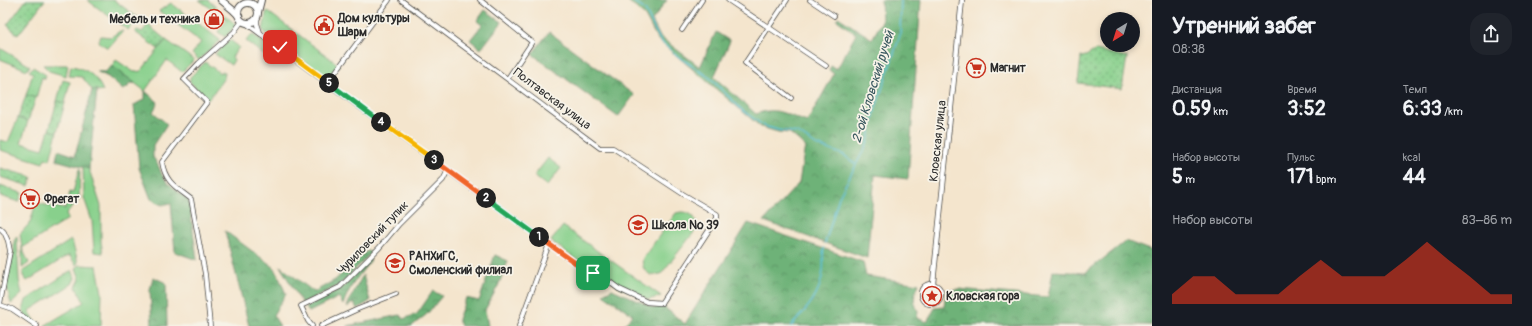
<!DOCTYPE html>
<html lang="ru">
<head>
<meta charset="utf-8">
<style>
  body { margin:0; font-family:Pangolin,sans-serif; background:#20242c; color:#f1f3f6; height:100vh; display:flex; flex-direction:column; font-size:15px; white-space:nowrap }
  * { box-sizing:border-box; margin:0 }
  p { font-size:13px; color:#9ea1a6 }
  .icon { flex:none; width:22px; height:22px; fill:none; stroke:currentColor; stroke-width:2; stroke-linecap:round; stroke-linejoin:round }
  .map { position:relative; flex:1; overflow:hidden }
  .drawer { display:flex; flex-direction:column; background:#171b24; width:380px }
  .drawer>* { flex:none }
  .needle { width:26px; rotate:218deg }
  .controls { position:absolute; left:1100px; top:12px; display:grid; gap:8px }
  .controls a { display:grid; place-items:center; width:40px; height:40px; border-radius:50%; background:#171b24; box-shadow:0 2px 6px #0003; font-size:20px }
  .pin { position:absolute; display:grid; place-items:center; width:34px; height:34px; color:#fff; margin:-17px; border-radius:8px; box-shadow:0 2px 6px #0006 }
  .km { position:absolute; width:20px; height:20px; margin:-10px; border-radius:50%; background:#222; color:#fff; font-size:11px; line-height:20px; text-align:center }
  .round { display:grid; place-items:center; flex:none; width:42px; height:42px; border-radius:16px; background:#20242c }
  .summary { display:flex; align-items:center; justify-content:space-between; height:68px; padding:0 20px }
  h1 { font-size:22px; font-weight:700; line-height:30px }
  .metrics { display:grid; grid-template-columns:repeat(3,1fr); gap:6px; height:68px; padding:4px 20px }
  .metrics div { display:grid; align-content:center }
  .metrics b { font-size:20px; font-weight:700 }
  .metrics small { font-size:11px; font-weight:400 }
  .metrics p { font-size:11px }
  .chart { height:112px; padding:8px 20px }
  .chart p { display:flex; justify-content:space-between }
  .chart svg { width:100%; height:72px; margin-top:4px; fill:#c8321e; opacity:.7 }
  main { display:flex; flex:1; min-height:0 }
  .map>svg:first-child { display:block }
  .green { fill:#88d08c; stroke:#5a7e5c }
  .forest { fill:url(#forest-crowns); stroke:#4c6e52 }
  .park { fill:url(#park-dots); stroke:#5a7e5c }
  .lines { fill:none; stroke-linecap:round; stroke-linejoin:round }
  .stream { stroke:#57bed4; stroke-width:1.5 }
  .minor-casing { stroke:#494743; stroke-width:5.5 }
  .tertiary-casing { stroke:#494743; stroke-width:6 }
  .primary-casing { stroke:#494743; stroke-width:8 }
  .minor { stroke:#fff; stroke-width:4 }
  .tertiary { stroke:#fff; stroke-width:4.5 }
  .primary { stroke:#fff; stroke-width:6 }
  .split-1-casing { stroke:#fff; stroke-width:8 }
  .split-2-casing { stroke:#fff; stroke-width:8 }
  .split-3-casing { stroke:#fff; stroke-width:8 }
  .split-4-casing { stroke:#fff; stroke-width:8 }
  .split-5-casing { stroke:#fff; stroke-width:8 }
  .split-6-casing { stroke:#fff; stroke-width:8 }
  .split-1 { stroke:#f0652b; stroke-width:5 }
  .split-2 { stroke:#22a559; stroke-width:5 }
  .split-3 { stroke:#f0652b; stroke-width:5 }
  .split-4 { stroke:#f5b400; stroke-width:5 }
  .split-5 { stroke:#22a559; stroke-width:5 }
  .split-6 { stroke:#f5b400; stroke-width:5 }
  .labels { text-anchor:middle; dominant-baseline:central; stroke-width:3.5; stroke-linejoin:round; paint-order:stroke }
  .poi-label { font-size:12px; font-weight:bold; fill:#2b2b2b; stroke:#f7f3e8; text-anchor:start }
  .street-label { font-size:12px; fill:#2b2b2b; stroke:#f7f3e8 }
  .water-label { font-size:13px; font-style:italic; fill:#38575e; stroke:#f7f3e8 }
</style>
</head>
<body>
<main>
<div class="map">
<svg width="1152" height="326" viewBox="0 0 1152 326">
  <defs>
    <pattern id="forest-crowns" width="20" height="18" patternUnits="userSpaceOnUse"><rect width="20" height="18" fill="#6eb278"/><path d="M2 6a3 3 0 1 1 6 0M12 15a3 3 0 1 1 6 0" fill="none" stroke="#5b9163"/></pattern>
    <pattern id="park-dots" width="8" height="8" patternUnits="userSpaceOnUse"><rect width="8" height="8" fill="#88d08c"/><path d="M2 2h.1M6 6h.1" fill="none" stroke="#6fa973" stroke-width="1.8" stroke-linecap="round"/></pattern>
  </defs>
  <rect width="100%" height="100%" fill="#f7f3e8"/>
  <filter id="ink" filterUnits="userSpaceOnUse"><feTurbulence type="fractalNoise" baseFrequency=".025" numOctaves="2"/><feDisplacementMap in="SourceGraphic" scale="8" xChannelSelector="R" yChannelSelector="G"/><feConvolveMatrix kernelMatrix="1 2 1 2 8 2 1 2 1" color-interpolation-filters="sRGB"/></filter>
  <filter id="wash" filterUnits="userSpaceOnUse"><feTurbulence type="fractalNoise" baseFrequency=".012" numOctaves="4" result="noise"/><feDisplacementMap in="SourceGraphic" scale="16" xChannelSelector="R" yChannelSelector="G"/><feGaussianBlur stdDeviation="0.9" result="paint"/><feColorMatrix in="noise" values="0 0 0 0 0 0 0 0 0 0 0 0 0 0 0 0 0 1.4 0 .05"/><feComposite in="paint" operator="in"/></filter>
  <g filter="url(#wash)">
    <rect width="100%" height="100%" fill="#f4e5cd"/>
    <g class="green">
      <path d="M87 0H114L138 18 128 30Z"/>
      <path d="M199 0H208L236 25 225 37 218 32 227 20Z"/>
      <path d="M171 3 220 40 199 60 192 54 201 42 159 11Z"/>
      <path d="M267 11 339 65 330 76 326 78 263 31 266 14Z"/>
      <path d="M120 31H123L108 48 100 43 99 40 101 36 111 37Z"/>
      <path d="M252 34 275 51 269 59 246 41Z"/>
      <path d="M166 40 194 60 182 72 167 60 145 91 112 66 116 60 134 72 141 71Z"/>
      <path d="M230 40 239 47 232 57 234 60 231 65 215 54Z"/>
      <path d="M0 48 30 66 27 70 0 59Z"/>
      <path d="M205 62 220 73 222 71 225 73 224 78 208 100 190 82V77Z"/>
      <path d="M43 65H68L66 76 49 71Z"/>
      <path d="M71 66C86 68 97 76 103 91L92 90 87 83 82 77 69 76Z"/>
      <path d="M33 67 46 75 45 79 42 77 36 98 26 95 33 73 29 71Z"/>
      <path d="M63 80 70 82 65 103 57 101Z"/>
      <path d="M18 118 28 121 21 143 43 149 49 130 57 132 50 160 45 158 43 163 0 150V140L8 142Z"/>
      <path d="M548 158 561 168 547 186 534 176Z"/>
      <path d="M83 167 89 169 101 206V242L103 253 94 252 92 221 84 198Z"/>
      <path d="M79 169H80L79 199 66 214 68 219 22 248 29 263 22 268V248L20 234 30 223 36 203 65 209 70 192 73 193Z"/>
      <path d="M0 186 22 193 19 202 0 196Z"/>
      <path d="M681 212C693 212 698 219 695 231L661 274 651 275C644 271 641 266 643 258L676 213Z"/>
      <path d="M563 226 603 255 592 269 588 268 551 241Z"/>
      <path d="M17 236 19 280 22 294 11 304 6 283 14 252V241Z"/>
      <path d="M71 240 75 251 78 263 76 265 69 255 27 281 23 276V271Z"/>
      <path d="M606 257 661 296 648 300 620 287 598 271 599 266Z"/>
      <path d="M80 265 97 266 102 293 101 326H44L84 302 76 287 80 279 76 268Z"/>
      <path d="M72 270 75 278 72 284 29 311 38 325 26 317 23 311 26 300Z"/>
      <circle cx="932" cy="294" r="9"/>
    </g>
    <g class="forest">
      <path d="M627 0H667L652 21 660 37 700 67 716 32 730 41 714 77 756 114C776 106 787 115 807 122L834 74 829 70 831 66 837 69 856 34 837 20 838 17 872 39 882 21 881 0H921L908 179 875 175 867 258 764 221 799 183 805 146 790 133 778 132 761 127 658 40 645 16Z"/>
      <path d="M485 10 502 22 481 49 470 40 482 25 477 21Z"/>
      <path d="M549 32 634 95 618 117 532 54Z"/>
      <path d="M112 66 135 83 129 84 128 87 123 90 108 77 96 71 105 72Z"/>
      <path d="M92 90H97L89 169 56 160 58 150 75 156Z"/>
      <path d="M145 91 158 102 153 112 167 124 153 145V157L158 165 162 175 168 183 189 201 197 260 175 252 171 203 162 205 151 199 139 168 134 105 145 99Z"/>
      <path d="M748 223 863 262 866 276 919 284C914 296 912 299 918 311L917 318 927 322 935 308 944 307 946 290 959 289 1048 297 1053 271 1085 273 1126 241 1152 251V325L623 326 633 315 603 294 612 289 654 308 663 306 685 324Z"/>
      <path d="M225 231 275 268 286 294 273 315 280 326H249Z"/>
      <path d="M367 251 372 252 340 285 302 303 280 266 314 292 335 280Z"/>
      <path d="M495 255 508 261 498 286 485 310 488 326H461L458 319 466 298 479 301Z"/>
      <path d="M370 259 371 260C360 274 348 288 343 305L339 297 309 312 305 307 342 288Z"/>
      <path d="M363 275 370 301 357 309 354 302 347 307 350 299Z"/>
      <path d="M153 277 166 283 167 326H152L150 290Z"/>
      <path d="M433 291 442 296 427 314 412 326H347L400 315 403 319 417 314Z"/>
    </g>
    <g class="park">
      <path d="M26 0H45L18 35 7 25Z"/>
      <path d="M148 25 166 40 158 49 135 32 137 30 142 32Z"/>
      <path d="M1096 50 1127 57 1122 89 1078 83 1081 57 1086 56Z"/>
      <path d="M26 95 36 98 28 121 18 118Z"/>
      <path d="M57 101 65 103 57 132 49 130Z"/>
      <path d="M0 168 32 177 29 186 0 177Z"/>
    </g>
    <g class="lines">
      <g class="stream">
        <path d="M632 0 645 10 661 42 680 58 709 77 742 110 764 126 778 130 798 133 816 145 844 155 855 164"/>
        <path d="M825 243 839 197 868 142 875 110 900 35 901 0"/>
        <path d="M791 326C807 309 821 294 823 270 824 262 822 255 824 248"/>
      </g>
    </g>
  </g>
  <g filter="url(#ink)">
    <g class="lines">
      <defs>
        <g id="minor">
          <path d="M401 0 600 148H613L683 194 717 214V218L661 303"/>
          <path d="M480 0 532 42 508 78"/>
          <path d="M728 0 826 66"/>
          <path d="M787 0 745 63 791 98"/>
          <path d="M810 0 834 16"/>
          <path d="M682 30 702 0"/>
          <path d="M328 82 389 0"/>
          <path d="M0 228 4 232 8 241 10 251 0 304"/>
          <path d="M0 305 12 309 37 326"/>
          <path d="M210 326 205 274 191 199C176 187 165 182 162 162L207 102 184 79 199 63 234 32 242 21"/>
          <path d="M312 326 308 321 301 306 340 287 379 248 399 224 443 180 448 170"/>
          <path d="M321 326 358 309 396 294"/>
          <path d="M519 326 549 244"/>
        </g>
        <g id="tertiary">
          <path d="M257 16V24L260 33"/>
          <path d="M246 23 371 115 588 272 600 275 619 289 647 302 661 303"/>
          <path d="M933 283 962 0"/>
          <circle cx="931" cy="294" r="10"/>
        </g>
        <g id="primary">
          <path d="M221 0 233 10 239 16"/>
          <circle cx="248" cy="13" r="10"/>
          <path d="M258 12 261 0"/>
        </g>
      </defs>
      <use href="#minor" class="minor-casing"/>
      <use href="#tertiary" class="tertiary-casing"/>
      <use href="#primary" class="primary-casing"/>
      <use href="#minor" class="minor"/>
      <use href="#tertiary" class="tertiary"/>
      <use href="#primary" class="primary"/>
    </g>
  </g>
  <g class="lines" filter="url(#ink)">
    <defs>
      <path id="split-1" d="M539 237 588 272 593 273"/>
      <path id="split-2" d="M486 198 539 237"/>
      <path id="split-3" d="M434 160 486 198"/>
      <path id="split-4" d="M381 122 434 160"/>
      <path id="split-5" d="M329 83 381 122"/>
      <path id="split-6" d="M280 47 329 83"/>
    </defs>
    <use href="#split-1" class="split-1-casing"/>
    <use href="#split-2" class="split-2-casing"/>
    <use href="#split-3" class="split-3-casing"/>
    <use href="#split-4" class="split-4-casing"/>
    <use href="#split-5" class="split-5-casing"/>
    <use href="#split-6" class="split-6-casing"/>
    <use href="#split-1" class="split-1"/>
    <use href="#split-2" class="split-2"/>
    <use href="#split-3" class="split-3"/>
    <use href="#split-4" class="split-4"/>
    <use href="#split-5" class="split-5"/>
    <use href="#split-6" class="split-6"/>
  </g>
  <defs>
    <symbol id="shop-ring" viewBox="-11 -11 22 22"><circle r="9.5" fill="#f7f3e8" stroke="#c8321e" stroke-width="1.5"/><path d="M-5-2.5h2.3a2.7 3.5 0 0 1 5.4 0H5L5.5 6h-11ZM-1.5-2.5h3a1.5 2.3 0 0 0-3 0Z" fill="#c8321e"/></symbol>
    <symbol id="civic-ring" viewBox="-11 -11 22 22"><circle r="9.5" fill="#f7f3e8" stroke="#c8321e" stroke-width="1.5"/><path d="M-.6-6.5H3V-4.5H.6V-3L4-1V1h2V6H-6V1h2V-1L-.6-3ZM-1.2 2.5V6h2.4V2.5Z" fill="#c8321e"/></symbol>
    <symbol id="supermarket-ring" viewBox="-11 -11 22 22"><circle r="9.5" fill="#f7f3e8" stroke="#c8321e" stroke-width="1.5"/><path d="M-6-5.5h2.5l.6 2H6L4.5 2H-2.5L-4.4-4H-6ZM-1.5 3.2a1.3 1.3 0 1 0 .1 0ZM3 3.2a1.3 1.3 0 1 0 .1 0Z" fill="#c8321e"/></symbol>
    <symbol id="school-ring" viewBox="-11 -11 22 22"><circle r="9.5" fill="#f7f3e8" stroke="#c8321e" stroke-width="1.5"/><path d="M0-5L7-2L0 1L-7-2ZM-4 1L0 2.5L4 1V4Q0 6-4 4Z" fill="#c8321e"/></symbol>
    <symbol id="university-ring" viewBox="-11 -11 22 22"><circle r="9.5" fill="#f7f3e8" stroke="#c8321e" stroke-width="1.5"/><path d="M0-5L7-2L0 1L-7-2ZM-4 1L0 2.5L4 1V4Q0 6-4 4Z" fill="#c8321e"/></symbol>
    <symbol id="sight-ring" viewBox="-11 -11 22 22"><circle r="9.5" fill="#f7f3e8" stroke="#c8321e" stroke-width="1.5"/><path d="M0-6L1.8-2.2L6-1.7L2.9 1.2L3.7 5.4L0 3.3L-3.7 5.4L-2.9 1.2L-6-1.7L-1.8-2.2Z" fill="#c8321e"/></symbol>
  </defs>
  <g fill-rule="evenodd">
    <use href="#shop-ring" x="203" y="8" width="22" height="22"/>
    <use href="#civic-ring" x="313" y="14" width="22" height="22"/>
    <use href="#supermarket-ring" x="965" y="57" width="22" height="22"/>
    <use href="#supermarket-ring" x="19" y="188" width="22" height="22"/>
    <use href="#school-ring" x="627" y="214" width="22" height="22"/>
    <use href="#university-ring" x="384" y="252" width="22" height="22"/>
    <use href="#sight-ring" x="921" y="285" width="22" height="22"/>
  </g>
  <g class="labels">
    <g class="poi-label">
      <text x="338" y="18">Дом культуры<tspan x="338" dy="14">Шарм</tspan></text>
      <text x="200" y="19" text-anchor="end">Мебель и техника</text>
      <text x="990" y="68">Магнит</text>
      <text x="44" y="199">Фрегат</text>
      <text x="652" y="225">Школа № 39</text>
      <text x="409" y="256">РАНХиГС,<tspan x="409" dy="14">Смоленский филиал</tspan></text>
      <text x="946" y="296">Кловская гора</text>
    </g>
    <g class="street-label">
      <text transform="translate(552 99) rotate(37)">Полтавская улица</text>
      <text transform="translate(938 141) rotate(-84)">Кловская улица</text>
      <text transform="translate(373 238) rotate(-46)">Чуриловский тупик</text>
    </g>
    <g class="water-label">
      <text transform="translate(873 87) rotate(-73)">2-ой Кловский ручей</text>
    </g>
  </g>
</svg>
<div class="controls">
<a><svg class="needle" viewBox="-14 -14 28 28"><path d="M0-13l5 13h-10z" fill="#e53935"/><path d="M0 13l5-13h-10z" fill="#9ea1a6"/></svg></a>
</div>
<div class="pin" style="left:593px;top:273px;background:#1e9e55"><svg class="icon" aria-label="arrive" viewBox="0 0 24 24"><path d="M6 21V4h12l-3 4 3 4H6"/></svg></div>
<div class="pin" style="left:280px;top:47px;background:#d93025"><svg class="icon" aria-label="check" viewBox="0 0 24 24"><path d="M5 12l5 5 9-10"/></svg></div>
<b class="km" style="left:539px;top:237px">1</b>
<b class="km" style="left:486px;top:198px">2</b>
<b class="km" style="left:434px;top:160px">3</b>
<b class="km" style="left:381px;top:122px">4</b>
<b class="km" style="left:329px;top:83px">5</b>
</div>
<section class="drawer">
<div class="summary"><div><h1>Утренний забег</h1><p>08:38</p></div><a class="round"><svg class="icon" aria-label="share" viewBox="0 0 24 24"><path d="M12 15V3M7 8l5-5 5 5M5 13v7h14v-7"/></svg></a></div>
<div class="metrics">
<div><p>Дистанция</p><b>0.59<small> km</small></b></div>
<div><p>Время</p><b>3:52</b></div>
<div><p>Темп</p><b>6:33<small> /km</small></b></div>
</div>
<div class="metrics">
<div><p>Набор высоты</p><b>5<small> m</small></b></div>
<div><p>Пульс</p><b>171<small> bpm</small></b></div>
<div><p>kcal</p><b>44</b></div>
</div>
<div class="chart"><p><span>Набор высоты</span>83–86 m</p>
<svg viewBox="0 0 160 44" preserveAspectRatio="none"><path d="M0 44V38L10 27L20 27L30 38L40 38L50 38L60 27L70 17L80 27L90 27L100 27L110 17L120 6L130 17L140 27L150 38L160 38V44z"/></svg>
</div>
</section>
</main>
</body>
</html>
